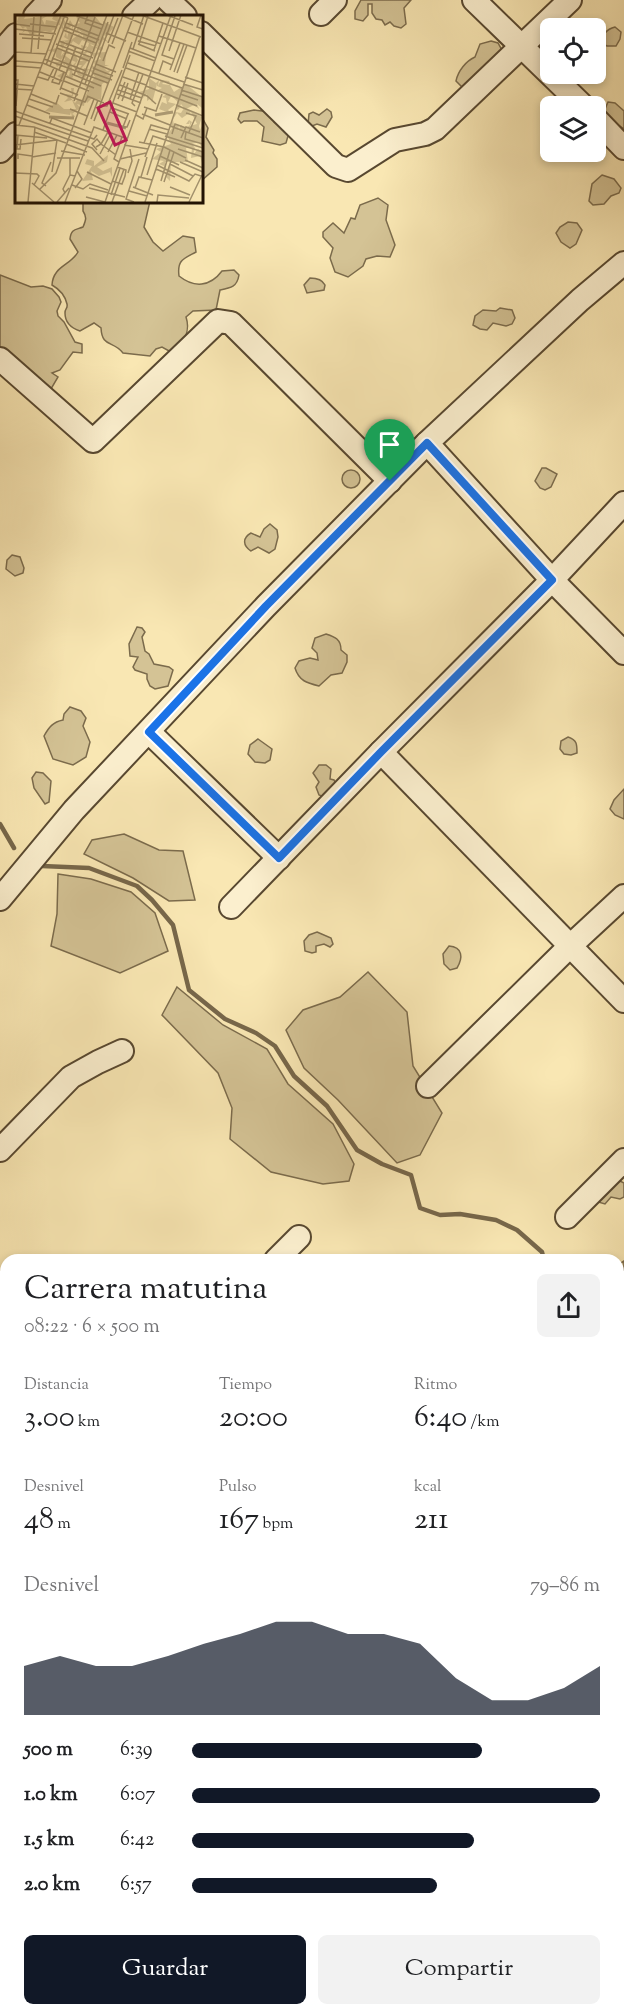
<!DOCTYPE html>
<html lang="es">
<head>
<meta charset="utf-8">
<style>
  body { margin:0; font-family:"Sorts Mill Goudy",serif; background:#f2f2f2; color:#202124; height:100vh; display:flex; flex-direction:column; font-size:22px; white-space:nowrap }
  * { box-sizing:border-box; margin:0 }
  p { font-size:20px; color:#757577 }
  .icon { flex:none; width:33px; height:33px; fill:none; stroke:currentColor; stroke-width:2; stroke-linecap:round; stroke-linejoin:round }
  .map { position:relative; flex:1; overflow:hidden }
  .drawer { position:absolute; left:0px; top:1254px; width:624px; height:762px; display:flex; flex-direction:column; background:#fff; border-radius:18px 18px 0 0; box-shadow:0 3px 9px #0003 }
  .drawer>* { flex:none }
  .buttons { position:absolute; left:540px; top:18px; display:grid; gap:12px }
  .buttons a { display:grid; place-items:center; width:66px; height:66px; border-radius:9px; background:#fff; box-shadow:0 3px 9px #0003; font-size:30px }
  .pin { position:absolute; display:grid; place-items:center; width:51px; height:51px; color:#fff; margin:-62px -26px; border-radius:50% 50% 50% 0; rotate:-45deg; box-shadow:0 0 6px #0007 }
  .pin .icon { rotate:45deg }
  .round { display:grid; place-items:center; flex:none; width:63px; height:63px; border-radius:9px; background:#f2f2f2 }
  .overview { display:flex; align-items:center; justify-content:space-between; height:102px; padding:0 24px }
  h1 { font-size:33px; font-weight:600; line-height:45px }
  .figures { display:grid; grid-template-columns:repeat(3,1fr); gap:9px; height:102px; padding:6px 24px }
  .figures div { display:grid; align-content:center }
  .figures b { font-size:30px; font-weight:600 }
  .figures small { font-size:16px; font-weight:400 }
  .figures p { font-size:16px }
  .chart { height:168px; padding:12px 24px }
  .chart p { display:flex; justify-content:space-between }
  .chart svg { width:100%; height:108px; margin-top:6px; fill:#111827; opacity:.7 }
  .cta { display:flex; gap:12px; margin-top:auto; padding:12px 24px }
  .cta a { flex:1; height:69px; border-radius:9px; background:#111827; color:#fff; font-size:24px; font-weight:600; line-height:69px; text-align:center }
  .cta a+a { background:#f2f2f2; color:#202124 }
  ul { padding:0 24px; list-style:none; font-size:20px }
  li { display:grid; grid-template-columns:96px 72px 1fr; align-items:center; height:45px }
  li i { height:15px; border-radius:8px; background:#111827 }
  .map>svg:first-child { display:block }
  .green { fill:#d4c395; stroke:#7b6b4c; stroke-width:1.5 }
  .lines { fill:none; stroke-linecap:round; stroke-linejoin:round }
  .stream { stroke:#77674a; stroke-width:4.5 }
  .minor-casing { stroke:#584830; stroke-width:26 }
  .minor { stroke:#fbefce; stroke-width:22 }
  .route-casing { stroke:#fff; stroke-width:12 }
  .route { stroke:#1a73e8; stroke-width:8 }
  .inset-river { fill:none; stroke:#b09f78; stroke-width:3 }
  .inset-road { fill:none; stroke:#a3926d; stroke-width:1.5 }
  .view { fill:#c2185b; fill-opacity:0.15; stroke:#c2185b; stroke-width:3 }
  .inset-edge { fill:none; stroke:#221304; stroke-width:3 }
</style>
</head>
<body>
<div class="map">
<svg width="624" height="2016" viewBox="0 0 624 2016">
  <rect width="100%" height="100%" fill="#f9e7b3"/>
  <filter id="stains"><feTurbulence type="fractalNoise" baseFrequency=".00333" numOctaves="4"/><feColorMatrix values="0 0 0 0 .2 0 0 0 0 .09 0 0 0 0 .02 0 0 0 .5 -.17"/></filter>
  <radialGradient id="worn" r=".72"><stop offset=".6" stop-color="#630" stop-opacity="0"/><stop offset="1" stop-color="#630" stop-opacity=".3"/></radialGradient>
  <g class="green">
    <path d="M361 0H411L404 8 406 24 401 28 394 26 390 22 385 25 382 20 376 19 372 13V4H368V15L363 21 355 19V11Z"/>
    <path d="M615 27 621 32 620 39 616 46H607L603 44C601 35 607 29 615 27Z"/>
    <path d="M491 41 498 43 504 54 494 66C476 68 485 70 475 79 471 82 467 85 463 88L456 81C458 71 466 61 475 57L480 44Z"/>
    <path d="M608 102 615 103 624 111V129L605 117V109Z"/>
    <path d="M327 109 331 112 332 117 326 127 317 124 312 126 308 125 309 114 313 112 319 115Z"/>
    <path d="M254 110 270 112 274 122 286 131 288 136 286 143 280 145 262 141 264 127 257 121H244L241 123 238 119 240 113Z"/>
    <path d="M201 116 208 128 206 137 214 150 213 153 217 159V167L201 181Z"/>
    <path d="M602 175 614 179 621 188 619 193 611 196 604 204 593 205 589 201 592 184Z"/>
    <path d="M378 198 388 205 386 220 395 245 390 257 377 256 366 259 363 266 348 277 335 272 330 258 333 248 323 237V232L333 223 344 233 351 218 355 219 360 205Z"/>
    <path d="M83 201H150L144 227 153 242 163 251 183 236 194 238 196 252C183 259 177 260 179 276 194 288 210 287 222 271L234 270 239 275C237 287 231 288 220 290L216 310 193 311 186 317C191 332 183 344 171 352L162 347 156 349 150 356 123 353C113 340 102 348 101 328L94 323 80 331C71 328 65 323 65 313 65 308 68 309 67 304 65 295 59 289 52 285 53 266 70 266 78 252L70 239C71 229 75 230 83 227 86 220 87 217 83 211Z"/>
    <path d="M568 222 577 223 582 230 576 244 570 248 561 242 556 233 560 227Z"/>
    <path d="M0 275 31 287 43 286 52 289 59 297 61 302 57 311 58 316 64 322 75 342 82 344V353L73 352 60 370 52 373 58 377 51 389 0 354Z"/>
    <path d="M310 278C316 278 322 279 325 285L324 290 307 293 304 285Z"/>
    <path d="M500 308 512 310 515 318 512 324 506 326 493 323 487 330 480 329 473 325 475 316 483 310 496 311Z"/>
    <path d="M542 468H546L557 474 551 487 545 490 540 488 535 481Z"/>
    <circle cx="351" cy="479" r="9"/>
    <path d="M270 524 277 530 278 537 275 549 269 553 258 547 251 551C243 546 242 538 251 533L260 537 264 529Z"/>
    <path d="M12 555 20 557 24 568 23 573 15 576 6 569 7 560Z"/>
    <path d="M137 627 142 628 145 632 142 637 145 651 149 654 154 664 169 667 173 670 168 686 155 689 150 686 147 679V674L135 670 133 667 138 657 130 656 129 644Z"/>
    <path d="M326 634C335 637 341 639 341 650L347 655V662L342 673 331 675 319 686C307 683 299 681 295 668L299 661 310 658 318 660 317 653 312 648 315 638Z"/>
    <path d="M70 707 81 711 86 718 83 726 90 742 86 757 73 765 53 759 44 736C49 727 53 722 63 720L64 714Z"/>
    <path d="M568 737C577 740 577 744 577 753L571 755 564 754 560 749 561 741Z"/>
    <path d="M258 739 272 749 270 760 265 763 255 762 248 754 250 745Z"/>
    <path d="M319 765H326L331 769 330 779 334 780 337 786 324 797 319 795 316 787 319 782 313 773Z"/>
    <path d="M36 772 43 773 51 781 49 802 45 804 34 788 32 778Z"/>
    <path d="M624 789V819L615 815 610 809 614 800Z"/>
    <path d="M124 834 159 850 183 851 195 900 169 901 133 878 84 854 92 840Z"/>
    <path d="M58 874 91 879 131 892 155 913 168 951 120 973 51 946 57 914Z"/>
    <path d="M317 932 331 938 333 944 330 947 324 944 316 946V952L312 953 305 951 304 941 309 935Z"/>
    <path d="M449 946C463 947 463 958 457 968L450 970 444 964 443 954Z"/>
    <path d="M368 972 407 1012 413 1066 442 1113 420 1155 397 1163 338 1100 304 1068 286 1030 303 1010 340 997Z"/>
    <path d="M177 987 223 1025 267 1049 288 1084 333 1124 354 1164 349 1181 323 1184 271 1172 230 1139 232 1108 218 1073 162 1015Z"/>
    <path d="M620 1181 624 1183V1197L620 1199 611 1197 605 1204 598 1202 595 1191 614 1182Z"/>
    <path d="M624 1261V1331L618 1335V1265Z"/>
    <path d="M618 1615 624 1617V1656L618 1667Z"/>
    <path d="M618 1827H624V1888L618 1882Z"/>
    <path d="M435 2010H532L533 2014 532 2016H426Z"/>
  </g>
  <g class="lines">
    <g class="stream">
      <path d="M0 824 14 848"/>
      <path d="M42 866 89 868 137 886 152 900 173 925 189 990 225 1019 256 1033 275 1046 294 1076 327 1106 357 1150 382 1164 411 1175 420 1208 440 1215 460 1214 496 1220 517 1230 542 1252 544 1260"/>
      <path d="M618 1349 624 1352"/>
    </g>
    <defs>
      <g id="minor">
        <path d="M168 0 185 16"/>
        <path d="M474 0 583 106"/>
        <path d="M321 14 335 0"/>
        <path d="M35 16 50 0"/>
        <path d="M134 16 151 0"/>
        <path d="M201 33 336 166 348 170 395 140 425 134 435 129 570 0"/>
        <path d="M0 53 16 35"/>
        <path d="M596 119 624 148"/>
        <path d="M0 151 16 134"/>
        <path d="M0 359 93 441 218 321 231 323 390 481"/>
        <path d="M427 443 552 580 624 653"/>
        <path d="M149 732 279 858"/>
        <path d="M381 752 624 1001"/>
        <path d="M0 899 74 810 266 606 427 443 580 300 624 263"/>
        <path d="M231 907 381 752 552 580 624 503"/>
        <path d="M428 1086 569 947 624 896"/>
        <path d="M0 1150 71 1077 98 1062 122 1051"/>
        <path d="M567 1217 624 1160"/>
        <path d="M276 1260 299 1237"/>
        <path d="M0 1321 6 1327"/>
        <path d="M618 1459 624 1453"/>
        <path d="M0 1471 6 1467"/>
        <path d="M0 1590 6 1598"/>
        <path d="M618 1590 624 1594"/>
        <path d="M618 1684 624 1678"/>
        <path d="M0 1872 6 1878"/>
        <path d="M618 1915 624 1920"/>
        <path d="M143 2010 149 2016"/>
        <path d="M277 2016 283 2010"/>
      </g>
    </defs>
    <use href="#minor" class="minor-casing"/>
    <use href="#minor" class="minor"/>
  </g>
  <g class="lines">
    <defs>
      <path id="route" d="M427 443 552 580 381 752 279 858 149 732 266 606Z"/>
    </defs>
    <use href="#route" class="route-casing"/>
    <use href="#route" class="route"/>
  </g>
  <g transform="translate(15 15)">
    <rect width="188" height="188" fill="#f9e7b3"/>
    <path d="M4 0H11L9 4 32 1 27 4 30 10 31 5 43 7 37 4 39 0 44 1 43 5 45 0H54L48 2 52 11 55 5 58 10 65 8 60 0H79L88 11V6L99 12 92 21 87 20 93 27 88 25 85 32 82 27 83 32 75 29 77 31 82 32 83 33 88 31V34L86 36 81 33 79 38 77 34 76 41 74 36 70 39 75 43 65 55 66 60 69 53 78 55 76 50 80 52 79 46 86 44 83 39 79 43 77 38 91 37 90 50H94L88 52 92 56 98 54 91 60 95 61 92 71 91 66 87 69 86 85 77 83 72 88 70 84 69 91 62 89 65 93 57 99 59 100 60 102H57L56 97 55 100 30 96 41 87 49 94H61L57 85 49 87 53 83 50 79 57 80 56 73H59L58 81 55 82 60 88 63 84 68 85 74 74 68 70 73 72 80 62 74 54 70 63 63 60 58 50 61 47 56 45 58 62 56 64 50 59 49 66H44L48 64 42 61 49 57 54 61 55 56H51L52 51 49 46 51 52 47 48 42 52 40 47H48L46 46 50 45 49 41 46 45 41 42V37L33 36 35 29 39 21 33 35 42 33 47 36 46 41 52 34 54 39H48L56 45 59 37 63 45 60 50 64 54 67 50H63V46H69L64 44 70 39 62 36 70 37 72 32 67 35 66 30 73 32 74 28 67 25 64 30 58 26 56 29 63 33 60 35 55 28 52 31H50L52 28 49 26 50 29 47 34 45 26 54 25 49 22 51 17 52 23 54 16 58 19 55 26 64 19 68 23V20H66L65 18 72 21 64 15 60 19 63 11H58L57 16V10L51 16 48 9V16L47 13 43 16 48 6 46 3 45 10 39 11 43 13 36 16 39 18 29 16 15 20 11 12 8 13 10 16 7 18 9 15 2 7ZM134 63 141 68 144 65 143 71 146 65 154 66 156 70 149 67 147 69 155 70 159 77 171 69 187 82V93L182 89 184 94 179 90 171 94 187 102 184 111 185 115 187 111V132L183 127 177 129 180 133 178 140 183 134 187 136V148L185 141 176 143 177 133H171L173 147H156L155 166 151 162 155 147H150L151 155 149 158V151L144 149 149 146 137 144 146 137 141 134 156 129 152 120 158 112 161 115 156 111 158 105 159 110H164L163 116 166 110 171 113 175 110 174 106V109H171L174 105 177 107 175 111 182 109 176 97 167 103 162 98 158 104 160 97 166 98 169 93 166 89 164 94 162 95V86L156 81 153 87 161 89 153 95 157 99 144 94 147 87 152 89 151 83 147 82 152 79 141 76 147 73 142 71V69L137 88 136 83 132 86V79L128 83 129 79 124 77 134 74ZM93 140 92 147 82 152 88 156 97 152V162L95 157 84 161 76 156 78 165 67 166 77 151 70 149 72 144 79 146V151Z" fill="#d4c395"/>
    <path class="inset-river" d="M140 100 158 97M34 102 59 103M92 108 111 113"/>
    <path class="inset-road" d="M0 0V9L15 11M73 0 70 8 87 14M106 0 128 9M126 0 186 22M152 0 178 10M186 0 182 12 188 14M62 1 88 10M51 8 84 21M15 9 42 12M50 12 84 25M0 14 41 19M48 15 81 28M112 17 146 29M91 18 111 26M4 19 29 21M144 21 181 33M7 23 37 25M44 26 77 38M123 26 141 31M93 28 103 3M0 29V54M41 29 78 43M97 29 108 0M123 29 140 36M124 29 133 1M42 33 74 46M115 33 141 43M23 34 26 0M118 34 129 0M139 35 148 8M113 36 140 46M154 36 166 0M0 37 32 39M16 38 19 2M37 43 71 56M29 44 93 68M159 44 147 40 160 1M1 46 28 48 51 58M88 46 94 30 100 33M113 48 169 67M81 49 101 57M31 50 50 0M0 51 26 53M35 51 53 3M78 53 98 61M108 53 117 27M111 53 167 73M42 54 37 67 44 69 49 57M44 55 65 0M155 55 165 28M25 57 47 66M159 57 169 29M78 58 97 65M144 58 148 46 157 50M162 58 172 30M57 59 86 71M59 60 80 2M50 61 79 73M23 62 33 65 39 53M108 62 131 70M170 62 188 68M0 65H3L1 91M49 66 74 76M0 69 19 71M70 69 93 7M168 69 188 75M105 70 132 81 141 89M131 71 182 91M46 73 63 80M0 74 18 75M45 75 61 32M103 75 127 83M166 75 188 82M45 78 70 87 73 81M16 79 41 89 44 80M102 79 126 88M165 79 183 85M72 81 89 88M14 84 38 92M103 84 110 67M115 84 124 57M59 86 92 0M107 86 113 68M98 88 122 97M12 90 35 99M161 90 188 101M86 91H92L107 55M120 91 117 88 128 59M129 92 141 96 147 79M97 93 114 99M55 94 72 101M0 96 79 124 82 120M95 97 112 104M171 98 181 101 174 117M113 99 108 112H112L115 105M127 99 155 110M121 100 128 104 132 93M0 101 73 126M76 104 83 85M79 106 119 0M35 108 37 103 77 118M0 110 19 112 77 133 89 146M4 110 46 0 53 3M69 110 79 84M155 111 188 123M134 114 152 119M88 115 115 40M19 117 51 128M93 117 86 129 101 140M171 117 170 124 188 129M157 119 160 109 171 113M0 120 32 123M3 120 2 134H5L6 124M150 121 188 133M166 123 171 112 185 117M124 127 149 132 171 143M129 128 136 110 154 115M51 129 72 137M0 130 42 125M109 130 133 134M81 132 86 129 82 124 77 129 82 135M163 134 188 142M46 136 70 140M93 137 102 120M85 139 96 118M145 141 164 150M17 142 41 138M130 142 138 121 188 137M42 143H65M55 143V160L60 161M3 144V139L17 141M105 144 131 138M170 145 188 153M104 147 99 144 107 122M165 147 188 157M155 149 178 161M142 150 174 166 180 159 186 161M141 154 160 162M37 157 42 125M72 157 96 169M0 158 22 159 24 161 19 170M113 158 117 146 115 134M132 160 142 128M126 162 132 142M97 166 107 169 110 161 111 155 102 152M146 166 155 135M149 167 159 137M17 168 39 187M57 170 68 174 75 169 93 175M31 171 27 168 36 147M118 172 138 180M155 172 175 180M60 173 67 164 62 156M74 173 110 182M120 173 124 162 137 165M25 174 41 158 99 0M114 176 132 181M50 178 48 174 55 160M96 180 105 153M71 182 90 187M13 187 20 112M42 187 54 173M50 187 79 112 113 124M90 187 156 0M97 187 109 154M119 187 111 184 124 144M130 187 185 21M142 187 143 180 174 183M174 187 187 160"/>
    <path class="view" d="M95 87 111 125 100 130 83 93Z"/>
    <rect width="188" height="188" class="inset-edge"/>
  </g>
  <rect width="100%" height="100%" filter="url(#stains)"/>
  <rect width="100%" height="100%" fill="url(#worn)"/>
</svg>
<div class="buttons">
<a><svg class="icon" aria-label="locate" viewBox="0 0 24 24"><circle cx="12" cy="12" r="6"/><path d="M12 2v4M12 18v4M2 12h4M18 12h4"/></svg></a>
<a><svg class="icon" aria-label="layers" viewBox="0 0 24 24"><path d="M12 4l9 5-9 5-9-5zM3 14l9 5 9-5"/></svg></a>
</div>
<div class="pin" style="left:390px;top:481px;background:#1e9e55"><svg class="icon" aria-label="arrive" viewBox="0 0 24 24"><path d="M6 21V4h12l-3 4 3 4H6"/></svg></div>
<section class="drawer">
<div class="overview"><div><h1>Carrera matutina</h1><p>08:22 · 6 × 500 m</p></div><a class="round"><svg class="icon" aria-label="share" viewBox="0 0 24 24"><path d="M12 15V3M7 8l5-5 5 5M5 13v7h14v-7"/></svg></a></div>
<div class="figures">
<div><p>Distancia</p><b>3.00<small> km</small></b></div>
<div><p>Tiempo</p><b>20:00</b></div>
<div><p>Ritmo</p><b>6:40<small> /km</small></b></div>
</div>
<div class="figures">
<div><p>Desnivel</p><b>48<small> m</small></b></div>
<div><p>Pulso</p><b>167<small> bpm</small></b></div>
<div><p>kcal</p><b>211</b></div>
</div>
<div class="chart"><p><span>Desnivel</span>79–86 m</p>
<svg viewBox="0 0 160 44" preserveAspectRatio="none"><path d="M0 44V24L10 20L20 24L30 24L40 20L50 15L60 11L70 6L80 6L90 11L100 11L110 15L120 29L130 38L140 38L150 33L160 24V44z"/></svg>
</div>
<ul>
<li><b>500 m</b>6:39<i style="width:71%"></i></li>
<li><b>1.0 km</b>6:07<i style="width:100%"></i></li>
<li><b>1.5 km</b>6:42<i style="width:69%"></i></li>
<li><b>2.0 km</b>6:57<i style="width:60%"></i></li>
</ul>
<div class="cta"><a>Guardar</a><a>Compartir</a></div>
</section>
</div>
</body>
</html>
